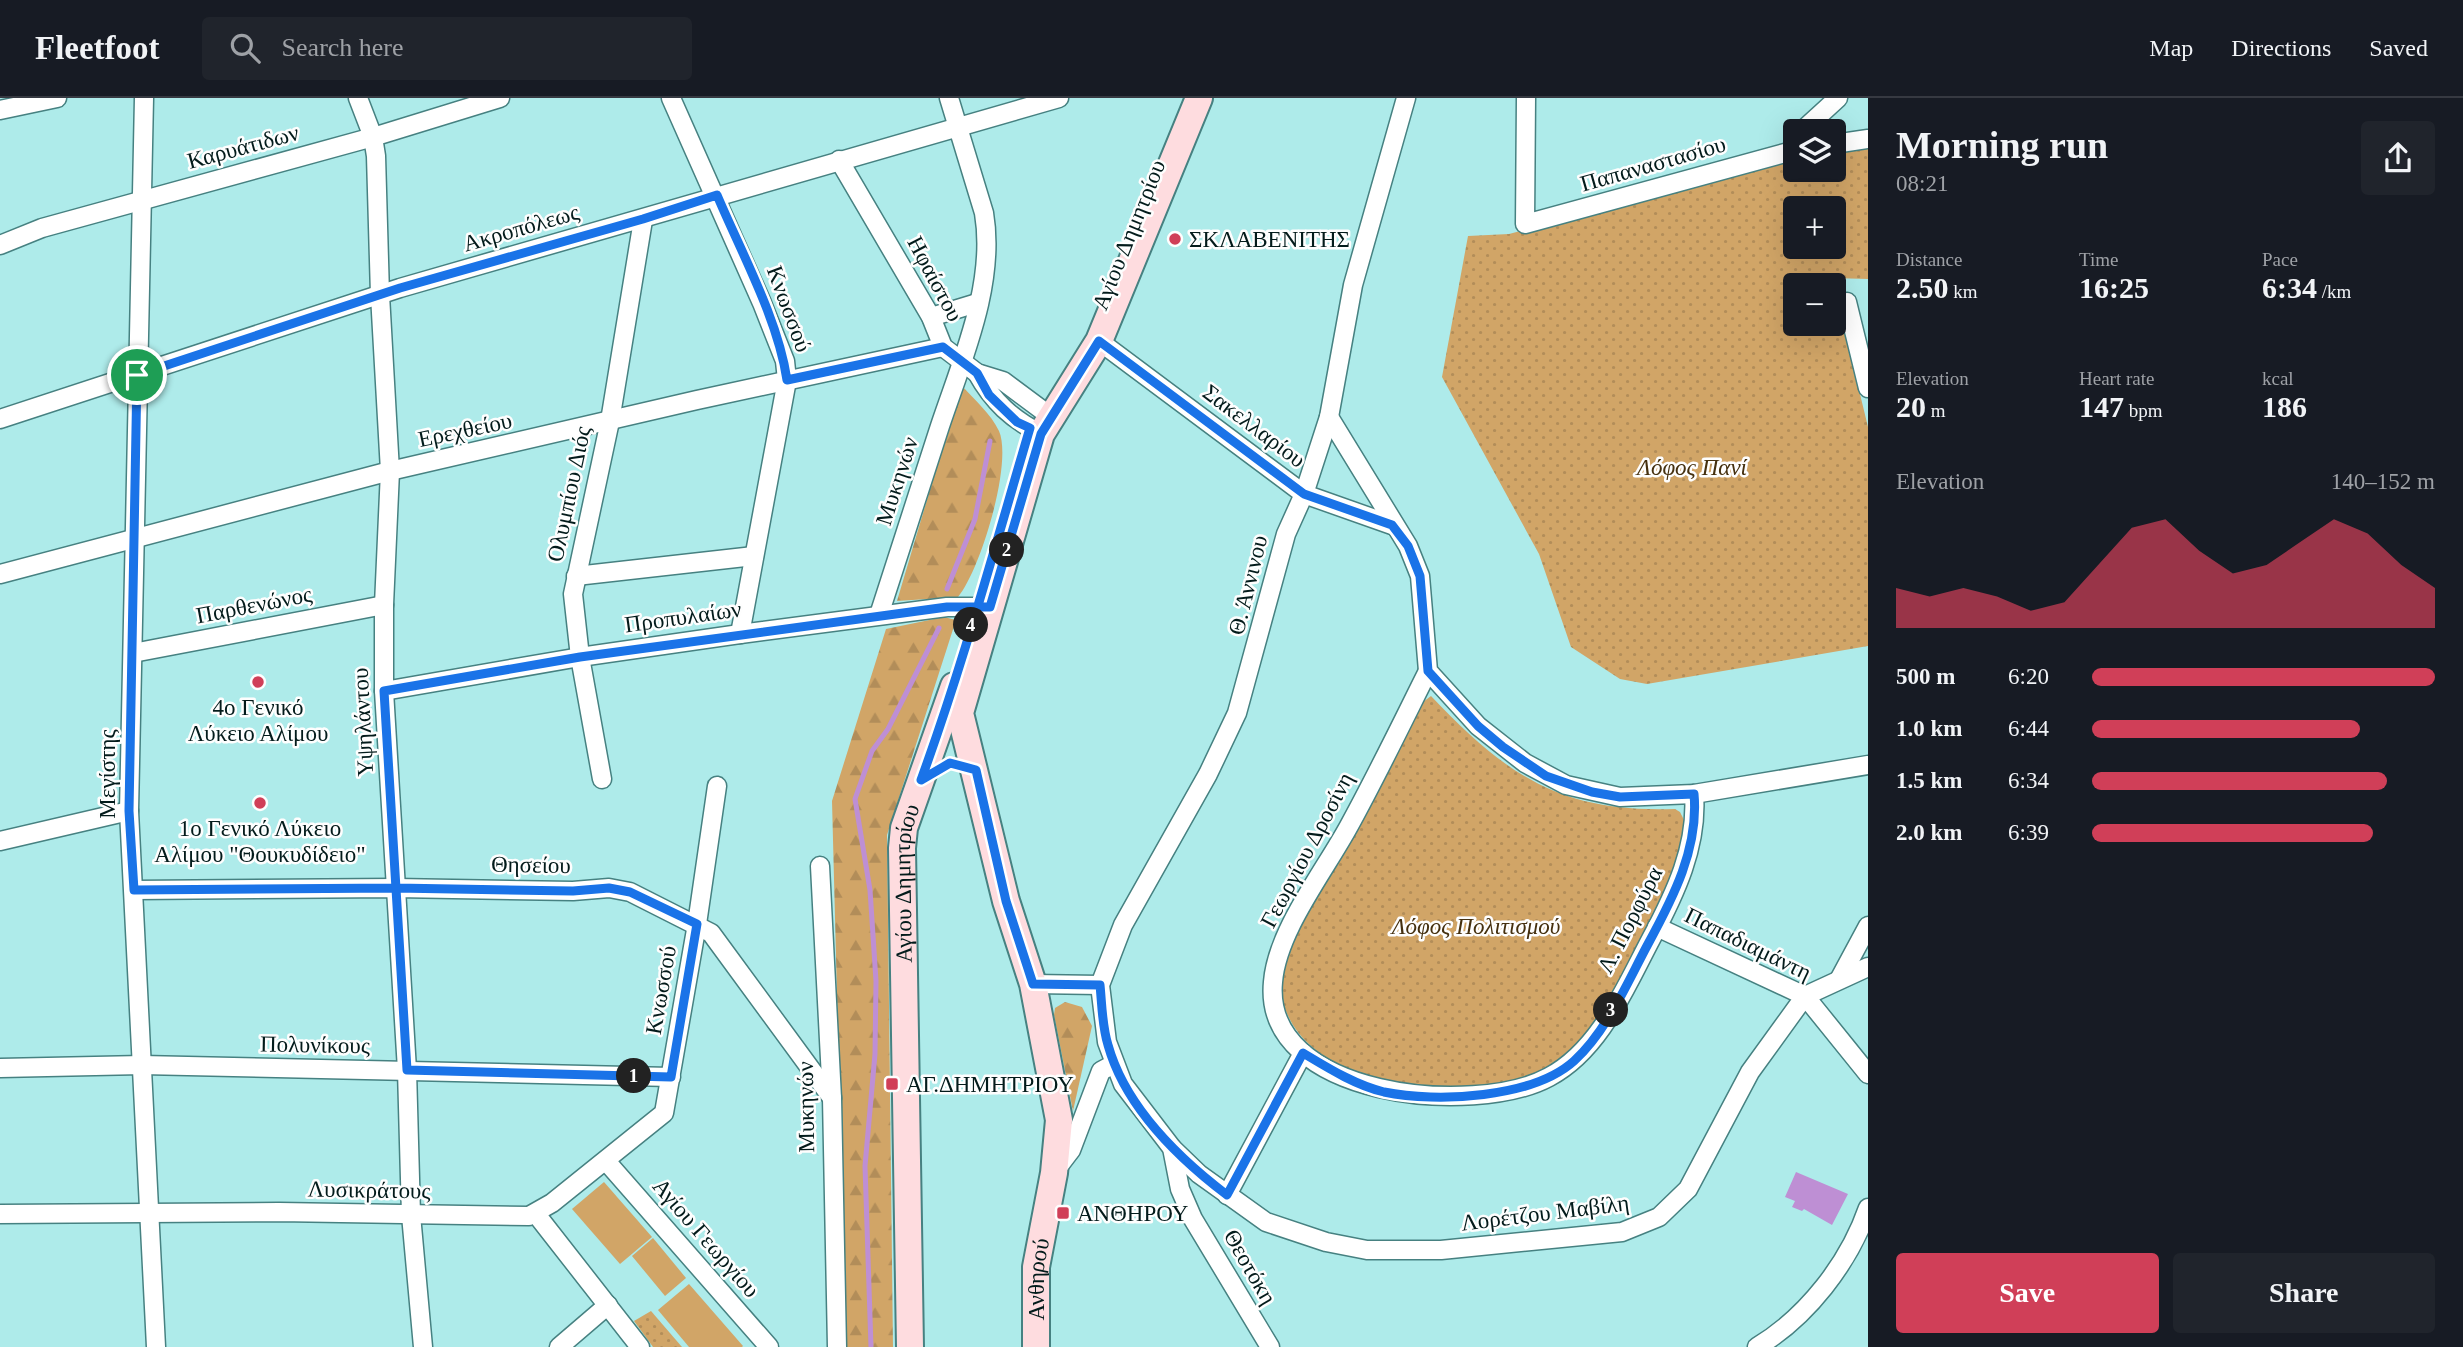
<!DOCTYPE html>
<html lang="en">
<head>
<meta charset="utf-8">
<style>
  body { margin:0; font-family:Georgia,serif; background:#20242c; color:#f1f3f6; height:100vh; display:flex; flex-direction:column; font-size:26px; white-space:nowrap }
  * { box-sizing:border-box; margin:0 }
  p { font-size:23px; color:#9ea1a6 }
  .icon { flex:none; width:38px; height:38px; fill:none; stroke:currentColor; stroke-width:2; stroke-linecap:round; stroke-linejoin:round }
  .map { position:relative; flex:1; overflow:hidden }
  .sheet { display:flex; flex-direction:column; background:#171b24; width:595px }
  .sheet>* { flex:none }
  .controls { position:absolute; left:1783px; top:21px; display:grid; gap:14px }
  .controls a { display:grid; place-items:center; width:63px; height:63px; border-radius:7px; background:#171b24; box-shadow:0 7px 28px #0002; font-size:35px }
  .pin { position:absolute; display:grid; place-items:center; width:60px; height:60px; color:#fff; margin:-30px; border:4px solid #fff; border-radius:50%; box-shadow:0 2px 7px #0007 }
  .km { position:absolute; width:35px; height:35px; margin:-18px; border-radius:50%; background:#222; color:#fff; font-size:19px; line-height:35px; text-align:center }
  .round { display:grid; place-items:center; flex:none; width:74px; height:74px; border-radius:7px; background:#20242c }
  .head { display:flex; align-items:center; justify-content:space-between; height:119px; padding:0 28px }
  h1 { font-size:38px; font-weight:700; line-height:52px }
  .metrics { display:grid; grid-template-columns:repeat(3,1fr); gap:10px; height:119px; padding:7px 28px }
  .metrics div { display:grid; align-content:center }
  .metrics b { font-size:30px; font-weight:700 }
  .metrics small { font-size:19px; font-weight:400 }
  .metrics p { font-size:19px }
  .chart { height:196px; padding:14px 28px }
  .chart p { display:flex; justify-content:space-between }
  .chart svg { width:100%; height:126px; margin-top:7px; fill:#d03f58; opacity:.7 }
  .action { display:flex; gap:14px; margin-top:auto; padding:14px 28px }
  .action a { flex:1; height:80px; border-radius:7px; background:#d03f58; color:#fff; font-size:28px; font-weight:700; line-height:80px; text-align:center }
  .action a+a { background:#20242c; color:#f1f3f6 }
  ul { padding:0 28px; list-style:none; font-size:23px }
  li { display:grid; grid-template-columns:112px 84px 1fr; align-items:center; height:52px }
  li i { height:18px; border-radius:9px; background:#d03f58 }
  header { display:flex; align-items:center; gap:42px; box-sizing:border-box; height:98px; padding:0 35px; background:#171b24; border-bottom:2px solid #363941 }
  header strong { font-size:33px }
  nav { display:flex; gap:38px; margin-inline-start:auto; font-size:24px }
  .search { width:490px; height:63px; background:#20242c; display:flex; align-items:center; gap:18px; box-sizing:border-box; padding:0 24px; border-radius:7px; color:#9ea1a6; font-size:26px }
  main { display:flex; flex:1; min-height:0 }
  .map>svg:first-child { display:block }
  .grass { fill:#d1a567 }
  .forest { fill:url(#forest-firs) }
  .park { fill:url(#park-dots); fill-rule:evenodd }
  .water { fill:#be8fd4 }
  .lines { fill:none; stroke-linecap:round; stroke-linejoin:round }
  .stream { stroke:#be8fd4; stroke-width:5 }
  .street-casing { stroke:#468181; stroke-width:21 }
  .secondary-casing { stroke:#468181; stroke-width:30 }
  .street { stroke:#fff; stroke-width:18 }
  .secondary { stroke:#fedcdf; stroke-width:26 }
  .route-casing { stroke:#fff; stroke-width:14 }
  .route { stroke:#1a73e8; stroke-width:9 }
  .poi-dot { fill:#d03f58; stroke:#fefefe; stroke-width:2.5 }
  .labels { text-anchor:middle; dominant-baseline:central; stroke-width:5; stroke-linejoin:round; paint-order:stroke }
  .street-label { font-size:23px; fill:#031b1b; stroke:#fefefe }
  .poi-label { font-size:23px; fill:#031b1b; stroke:#fefefe; text-anchor:start }
  .park-label { font-size:23px; font-style:italic; fill:#45300f; stroke:#fefefe }
</style>
</head>
<body>
<header>
<strong>Fleetfoot</strong>
<div class="search"><svg class="icon" aria-label="search" viewBox="0 0 24 24"><circle cx="10" cy="10" r="6"/><path d="M15 15l6 6"/></svg>Search here</div>
<nav><a>Map</a><a>Directions</a><a>Saved</a></nav>
</header>
<main>
<div class="map">
<svg width="1868" height="1249" viewBox="0 0 1868 1249">
  <defs>
    <pattern id="forest-firs" width="22" height="20" patternUnits="userSpaceOnUse" patternTransform="scale(1.75)"><rect width="22" height="20" fill="#d1a567"/><path d="M5 1l3.5 6h-7zM16 11l3.5 6h-7z" fill="#b28d59"/></pattern>
    <pattern id="park-dots" width="8" height="8" patternUnits="userSpaceOnUse" patternTransform="scale(1.75)"><rect width="8" height="8" fill="#d1a567"/><path d="M2 2h.1M6 6h.1" fill="none" stroke="#b28d59" stroke-width="1.8" stroke-linecap="round"/></pattern>
  </defs>
  <rect width="100%" height="100%" fill="#aeebea"/>
  <g class="grass">
    <path d="M604 1084 652 1139 620 1166 572 1111Z"/>
    <path d="M653 1140 686 1180 665 1198 632 1158Z"/>
    <path d="M689 1186 743 1248 742 1249H689L658 1212Z"/>
  </g>
  <g class="forest">
    <path d="M961 287C974 301 991 316 999 333 1013 365 980 473 958 499L897 503Z"/>
    <path d="M944 519 956 522 887 737 893 1249H846L832 703 886 531Z"/>
    <path d="M1065 904 1082 909 1092 928 1073 1013 1054 917 1055 910Z"/>
  </g>
  <g class="park">
    <path d="M1868 49V181L1832 180 1834 187H1796V226H1834V189L1868 329V548L1647 586 1620 581 1571 549 1539 456 1442 279 1468 138 1509 136 1789 62 1795 61 1796 72H1834V55ZM1796 110H1834V149H1796Z"/>
    <path d="M1431 598C1508 679 1562 715 1675 711L1680 714 1687 728C1681 750 1676 773 1668 794 1660 812 1650 829 1641 846 1620 886 1600 928 1566 960 1501 1019 1282 997 1281 886 1281 842 1326 781 1347 744 1373 697 1398 651 1423 604Z"/>
    <path d="M651 1213 682 1249H653L634 1223Z"/>
  </g>
  <path class="water" d="M1796 1074 1848 1096 1832 1127 1804 1111 1802 1113 1792 1109 1795 1103 1785 1099Z"/>
  <g class="lines">
    <g class="stream">
      <path d="M947 491 975 421 990 343"/>
      <path d="M871 1249 865 1068 875 956 876 883 870 792 855 701 872 653 888 631 939 530"/>
    </g>
    <defs>
      <g id="street">
        <path d="M144 0 129 713 156 1249"/>
        <path d="M358 0 373 39 376 58 380 197 390 373 384 507V593L407 972 411 1117 423 1249"/>
        <path d="M671 0 762 205 785 263 787 282 740 536"/>
        <path d="M1526 0 1525 126 1796 52"/>
        <path d="M0 12 57 0"/>
        <path d="M1802 33 1838 0"/>
        <path d="M1834 46 1868 41"/>
        <path d="M839 62 931 219 943 249 977 275 1003 283 1050 318"/>
        <path d="M0 147 42 130 373 39 500 0"/>
        <path d="M1847 204 1868 290"/>
        <path d="M931 219 977 205"/>
        <path d="M1099 243 1304 396 1392 427"/>
        <path d="M977 275C993 304 1012 321 1041 336"/>
        <path d="M1329 319 1408 448 1420 478 1428 573 1478 628 1525 665 1566 687 1620 699 1694 696 1868 667"/>
        <path d="M0 321 400 190 1059 0"/>
        <path d="M0 476 390 373 697 302 943 249"/>
        <path d="M576 478 754 458"/>
        <path d="M879 517C899 454 920 391 940 328 962 262 996 186 984 115L949 0"/>
        <path d="M133 555 384 507"/>
        <path d="M1428 573C1402 625 1377 677 1349 728 1324 774 1277 833 1273 884 1262 1000 1475 1019 1549 979 1600 952 1625 890 1651 841 1675 796 1698 748 1694 696"/>
        <path d="M384 593 580 559 740 536 947 509H990"/>
        <path d="M602 681 580 559 573 496 610 323 643 122"/>
        <path d="M0 743 129 713"/>
        <path d="M820 768 832 1000 837 1249"/>
        <path d="M134 792 396 790 573 793 609 790 630 794 711 835 832 1000"/>
        <path d="M1657 829 1805 898 1868 976"/>
        <path d="M1840 880 1868 828"/>
        <path d="M1033 886 1100 887"/>
        <path d="M0 970 142 967 671 979"/>
        <path d="M1172 1050 1199 1076 1266 1124 1326 1144 1367 1152H1441L1622 1134 1659 1119 1688 1091 1750 974 1805 898 1868 869"/>
        <path d="M606 1063 769 1249"/>
        <path d="M1055 1073 1071 1052 1101 973 1114 966"/>
        <path d="M1227 1097 1303 955"/>
        <path d="M0 1116 279 1114 529 1118 552 1105 664 1015 697 826 717 688"/>
        <path d="M536 1116 640 1249"/>
        <path d="M559 1249 608 1207"/>
        <path d="M1270 1249 1193 1121 1180 1091 1172 1050 1123 986 1107 944 1100 887 1123 827 1208 676 1237 615 1286 436 1304 396 1329 319 1353 187 1406 0"/>
        <path d="M1757 1249C1807 1219 1849 1165 1868 1110"/>
      </g>
      <g id="secondary">
        <path id="s1" d="M910 1249 902 750 904 730 954 588"/>
        <path id="s2" d="M1036 1249V1169L1054 1075 1059 1022 1033 886 1006 803 960 615 1041 336 1099 243 1199 0"/>
      </g>
    </defs>
    <use href="#street" class="street-casing"/>
    <use href="#secondary" class="secondary-casing"/>
    <use href="#street" class="street"/>
    <use href="#secondary" class="secondary"/>
  </g>
  <g class="lines">
    <defs>
      <path id="route" d="M137 277 129 713 134 792 396 790 573 793 609 790 630 794 697 826 671 979 407 972 384 593 580 559 947 509H990L1041 336 1099 243 1304 396 1392 427 1408 448 1420 478 1428 573 1478 628 1503 649 1546 678 1592 694 1620 699 1694 696C1699 750 1673 800 1648 846 1627 885 1607 933 1574 963 1533 1000 1437 1005 1384 994 1355 987 1328 970 1303 955L1227 1097C1177 1059 1125 1008 1108 947 1102 928 1102 907 1100 887L1033 886 1006 803 976 672 950 665 921 682C963 567 995 448 1030 330L1017 324 989 297 977 275 943 249 787 282C778 221 741 154 717 97L643 121 400 190 137 277"/>
    </defs>
    <use href="#route" class="route-casing"/>
    <use href="#route" class="route"/>
  </g>
  <g class="poi-dot">
    <circle cx="1175" cy="141" r="7"/>
    <circle cx="258" cy="584" r="7"/>
    <circle cx="260" cy="705" r="7"/>
    <rect x="885" y="979" width="14" height="14" rx="3.5"/>
    <rect x="1056" y="1108" width="14" height="14" rx="3.5"/>
  </g>
  <g class="labels">
    <g class="street-label">
      <text transform="translate(243 49) rotate(-15)">Καρυάτιδων</text>
      <text transform="translate(1653 66) rotate(-16)">Παπαναστασίου</text>
      <text transform="translate(521 130) rotate(-16)">Ακροπόλεως</text>
      <text transform="translate(1129 137) rotate(-68)">Αγίου Δημητρίου</text>
      <text transform="translate(935 181) rotate(62)">Ηφαίστου</text>
      <text transform="translate(789 211) rotate(70)">Κνωσσού</text>
      <text transform="translate(1254 328) rotate(37)">Σακελλαρίου</text>
      <text transform="translate(465 332) rotate(-12)">Ερεχθείου</text>
      <text transform="translate(897 383) rotate(-72)">Μυκηνών</text>
      <text transform="translate(569 396) rotate(-78)">Ολυμπίου Διός</text>
      <text transform="translate(1248 487) rotate(-76)">Θ. Άννινου</text>
      <text transform="translate(254 507) rotate(-11)">Παρθενώνος</text>
      <text transform="translate(683 519) rotate(-8)">Προπυλαίων</text>
      <text transform="translate(363 624) rotate(-93)">Υψηλάντου</text>
      <text transform="translate(107 676) rotate(-90)">Μεγίστης</text>
      <text transform="translate(1307 752) rotate(-62)">Γεωργίου Δροσίνη</text>
      <text transform="translate(531 767) rotate(1)">Θησείου</text>
      <text stroke="none"><textPath href="#s1" startOffset="464">Αγίου Δημητρίου</textPath></text>
      <text transform="translate(1630 822) rotate(-63)">Λ. Πορφύρα</text>
      <text transform="translate(1748 846) rotate(26)">Παπαδιαμάντη</text>
      <text transform="translate(661 892) rotate(-80)">Κνωσσού</text>
      <text transform="translate(315 947) rotate(1)">Πολυνίκους</text>
      <text transform="translate(806 1009) rotate(-91)">Μυκηνών</text>
      <text transform="translate(369 1092) rotate(1)">Λυσικράτους</text>
      <text transform="translate(1545 1115) rotate(-7)">Λορέτζου Μαβίλη</text>
      <text transform="translate(706 1140) rotate(49)">Αγίου Γεωργίου</text>
      <text transform="translate(1250 1169) rotate(60)">Θεοτόκη</text>
      <text stroke="none"><textPath href="#s2" startOffset="68">Ανθηρού</textPath></text>
    </g>
    <g class="poi-label">
      <text x="1189" y="141">ΣΚΛΑΒΕΝΙΤΗΣ</text>
      <text x="258" y="609" text-anchor="middle">4ο Γενικό<tspan x="258" dy="26">Λύκειο Αλίμου</tspan></text>
      <text x="260" y="730" text-anchor="middle">1ο Γενικό Λύκειο<tspan x="260" dy="26">Αλίμου "Θουκυδίδειο"</tspan></text>
      <text x="906" y="986">ΑΓ.ΔΗΜΗΤΡΙΟΥ</text>
      <text x="1077" y="1115">ΑΝΘΗΡΟΥ</text>
    </g>
    <g class="park-label">
      <text x="1692" y="369">Λόφος Πανί</text>
      <text x="1476" y="828">Λόφος Πολιτισμού</text>
    </g>
  </g>
</svg>
<div class="controls">
<a><svg class="icon" aria-label="layers" viewBox="0 0 24 24"><path d="M12 4l9 5-9 5-9-5zM3 14l9 5 9-5"/></svg></a>
<a>+</a>
<a>−</a>
</div>
<div class="pin" style="left:137px;top:277px;background:#1e9e55"><svg class="icon" aria-label="arrive" viewBox="0 0 24 24"><path d="M6 21V4h12l-3 4 3 4H6"/></svg></div>
<b class="km" style="left:634px;top:978px">1</b>
<b class="km" style="left:1007px;top:452px">2</b>
<b class="km" style="left:1611px;top:912px">3</b>
<b class="km" style="left:971px;top:527px">4</b>
</div>
<section class="sheet">
<div class="head"><div><h1>Morning run</h1><p>08:21</p></div><a class="round"><svg class="icon" aria-label="share" viewBox="0 0 24 24"><path d="M12 15V3M7 8l5-5 5 5M5 13v7h14v-7"/></svg></a></div>
<div class="metrics">
<div><p>Distance</p><b>2.50<small> km</small></b></div>
<div><p>Time</p><b>16:25</b></div>
<div><p>Pace</p><b>6:34<small> /km</small></b></div>
</div>
<div class="metrics">
<div><p>Elevation</p><b>20<small> m</small></b></div>
<div><p>Heart rate</p><b>147<small> bpm</small></b></div>
<div><p>kcal</p><b>186</b></div>
</div>
<div class="chart"><p><span>Elevation</span>140–152 m</p>
<svg viewBox="0 0 160 44" preserveAspectRatio="none"><path d="M0 44V30L10 33L20 30L30 33L40 38L50 35L60 22L70 9L80 6L90 17L100 25L110 22L120 14L130 6L140 11L150 22L160 30V44z"/></svg>
</div>
<ul>
<li><b>500 m</b>6:20<i style="width:100%"></i></li>
<li><b>1.0 km</b>6:44<i style="width:78%"></i></li>
<li><b>1.5 km</b>6:34<i style="width:86%"></i></li>
<li><b>2.0 km</b>6:39<i style="width:82%"></i></li>
</ul>
<div class="action"><a>Save</a><a>Share</a></div>
</section>
</main>
</body>
</html>
